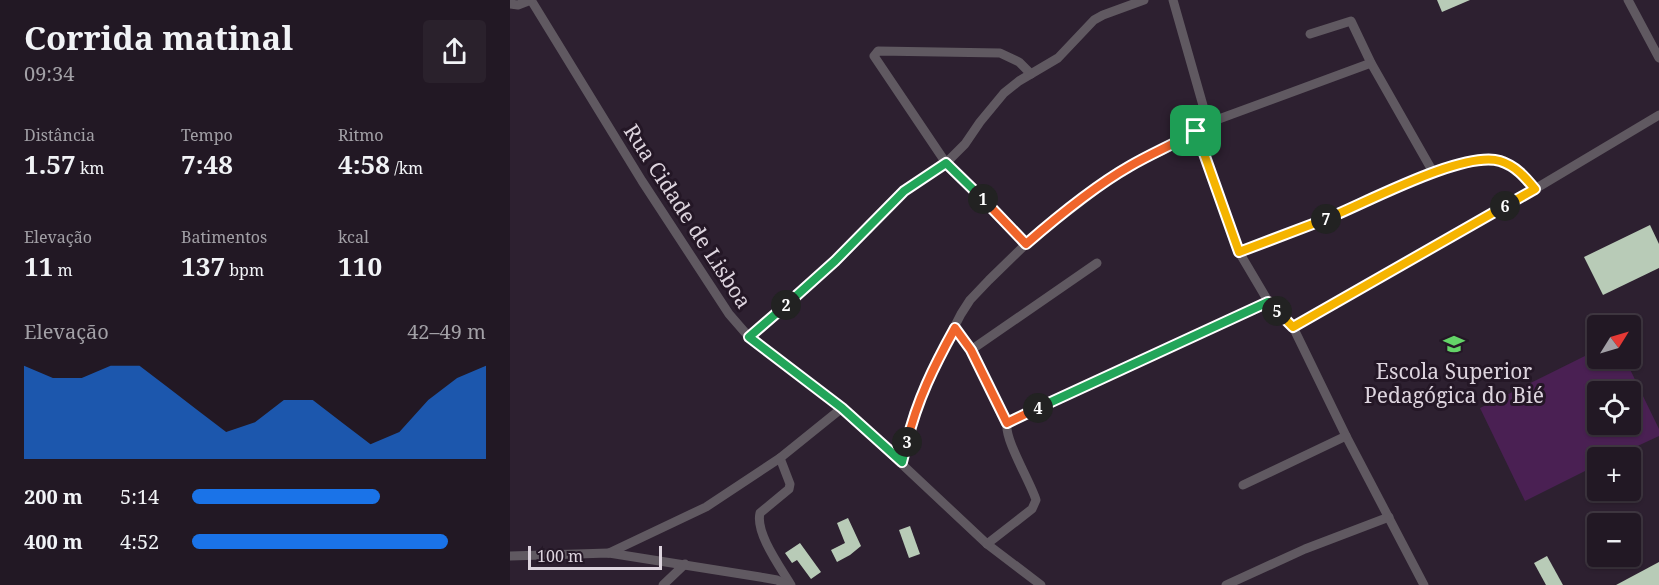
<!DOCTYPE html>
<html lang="pt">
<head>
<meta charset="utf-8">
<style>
  body { margin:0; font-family:"Noto Serif",serif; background:#2a212c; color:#f1f3f6; height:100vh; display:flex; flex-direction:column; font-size:22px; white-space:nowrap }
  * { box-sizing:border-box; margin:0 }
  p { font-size:20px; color:#a2a0a6 }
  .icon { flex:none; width:33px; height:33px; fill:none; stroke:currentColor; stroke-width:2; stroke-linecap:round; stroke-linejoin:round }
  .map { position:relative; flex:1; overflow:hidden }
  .drawer { display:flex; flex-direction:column; background:#221824; width:510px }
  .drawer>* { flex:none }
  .needle { width:39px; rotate:53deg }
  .buttons { position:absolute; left:1077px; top:315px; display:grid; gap:12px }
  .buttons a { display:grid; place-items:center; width:54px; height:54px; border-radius:6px; background:#221824; box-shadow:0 2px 4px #0004,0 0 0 2px #3f3741; font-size:30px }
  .scale { position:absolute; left:18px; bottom:15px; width:134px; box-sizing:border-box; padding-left:6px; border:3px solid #ddd4de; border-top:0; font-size:16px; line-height:21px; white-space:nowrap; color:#ddd4de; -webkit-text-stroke:4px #241726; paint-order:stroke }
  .pin { position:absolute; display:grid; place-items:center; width:51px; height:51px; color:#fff; margin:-26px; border-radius:12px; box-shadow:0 3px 9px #0006 }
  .km { position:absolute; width:30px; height:30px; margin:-15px; border-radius:50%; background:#222; color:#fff; font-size:16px; line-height:30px; text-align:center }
  .round { display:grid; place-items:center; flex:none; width:63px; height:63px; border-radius:6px; background:#2a212c }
  .overview { display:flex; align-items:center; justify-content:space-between; height:102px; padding:0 24px }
  h1 { font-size:33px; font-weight:700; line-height:45px }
  .metrics { display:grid; grid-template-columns:repeat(3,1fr); gap:9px; height:102px; padding:6px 24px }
  .metrics div { display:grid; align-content:center }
  .metrics b { font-size:26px; font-weight:700 }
  .metrics small { font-size:16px; font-weight:400 }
  .metrics p { font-size:16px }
  .chart { height:168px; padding:12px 24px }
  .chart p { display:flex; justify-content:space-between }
  .chart svg { width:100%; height:108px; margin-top:6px; fill:#1a73e8; opacity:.7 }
  ul { padding:0 24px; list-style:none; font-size:20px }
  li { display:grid; grid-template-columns:96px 72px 1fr; align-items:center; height:45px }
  li i { height:15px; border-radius:8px; background:#1a73e8 }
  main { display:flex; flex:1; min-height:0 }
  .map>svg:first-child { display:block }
  .green { fill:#4a2053; fill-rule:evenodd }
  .building { fill:#b8cbb7 }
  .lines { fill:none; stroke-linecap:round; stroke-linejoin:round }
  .minor { stroke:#605961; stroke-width:9 }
  .split-1-casing { stroke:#fff; stroke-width:12 }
  .split-2-casing { stroke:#fff; stroke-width:12 }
  .split-3-casing { stroke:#fff; stroke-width:12 }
  .split-4-casing { stroke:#fff; stroke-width:12 }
  .split-5-casing { stroke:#fff; stroke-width:12 }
  .split-6-casing { stroke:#fff; stroke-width:12 }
  .split-7-casing { stroke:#fff; stroke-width:12 }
  .split-8-casing { stroke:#fff; stroke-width:12 }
  .split-1 { stroke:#f0652b; stroke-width:8 }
  .split-2 { stroke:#22a559; stroke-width:8 }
  .split-3 { stroke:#22a559; stroke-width:8 }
  .split-4 { stroke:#f0652b; stroke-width:8 }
  .split-5 { stroke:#22a559; stroke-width:8 }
  .split-6 { stroke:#f5b400; stroke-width:8 }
  .split-7 { stroke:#f5b400; stroke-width:8 }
  .split-8 { stroke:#f5b400; stroke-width:8 }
  .labels { text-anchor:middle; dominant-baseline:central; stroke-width:6; stroke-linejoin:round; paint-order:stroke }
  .street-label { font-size:21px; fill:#ddd4de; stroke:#241726 }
  .poi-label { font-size:21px; fill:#ddd4de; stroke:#241726 }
</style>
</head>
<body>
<main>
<section class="drawer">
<div class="overview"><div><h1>Corrida matinal</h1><p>09:34</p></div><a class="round"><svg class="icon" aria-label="share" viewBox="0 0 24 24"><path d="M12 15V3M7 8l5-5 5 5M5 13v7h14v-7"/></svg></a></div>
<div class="metrics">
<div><p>Distância</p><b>1.57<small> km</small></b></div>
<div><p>Tempo</p><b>7:48</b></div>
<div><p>Ritmo</p><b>4:58<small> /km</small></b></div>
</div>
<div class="metrics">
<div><p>Elevação</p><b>11<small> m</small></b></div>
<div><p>Batimentos</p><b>137<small> bpm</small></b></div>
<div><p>kcal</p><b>110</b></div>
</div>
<div class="chart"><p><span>Elevação</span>42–49 m</p>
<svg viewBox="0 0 160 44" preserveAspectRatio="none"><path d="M0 44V6L10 11L20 11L30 6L40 6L50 15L60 24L70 33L80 29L90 20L100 20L110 29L120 38L130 33L140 20L150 11L160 6V44z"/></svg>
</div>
<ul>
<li><b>200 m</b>5:14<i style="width:64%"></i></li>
<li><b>400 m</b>4:52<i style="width:87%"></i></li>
</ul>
</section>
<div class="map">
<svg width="1149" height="585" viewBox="0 0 1149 585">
  <rect width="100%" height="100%" fill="#2d2030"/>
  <path class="green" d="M1087 350 1088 358 1115 359 1149 429V436L1104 457 1088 458 1087 465 1015 501 970 408ZM1088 392H1120V424H1088Z"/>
  <g class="building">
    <path d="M927 0H960L932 12Z"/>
    <path d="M1140 225 1149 244V268L1093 295 1074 257Z"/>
    <path d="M338 518 351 546 340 555 327 562 321 550 335 543 327 523Z"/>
    <path d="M400 526 410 554 399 558 389 530Z"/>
    <path d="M290 543 311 572 301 579 287 560 282 563 275 553Z"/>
    <path d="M1037 556 1053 585H1036L1024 563Z"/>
    <path d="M1149 562V585H1106Z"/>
  </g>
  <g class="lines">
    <g class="minor">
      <path d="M21 0 132 181 219 314 239 337 332 408 477 544 531 585"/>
      <path d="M663 0 698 123"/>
      <path d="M1118 0 1149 58"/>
      <path d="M0 4 8 5 21 0"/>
      <path d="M800 34 841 21 861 63 923 172"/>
      <path d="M686 131 729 252 758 301 783 327 836 436 914 585"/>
      <path d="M516 244 436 163 364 56 368 51 490 53 509 62 521 74"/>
      <path d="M729 252 819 218 923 172 972 159 989 160 1006 168 1025 189"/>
      <path d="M783 327 1025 189 1149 115"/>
      <path d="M445 328 461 350 497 423C494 439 520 481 526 500L522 509 477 544"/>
      <path d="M239 337 301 284 394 191 436 163 455 144 470 122 494 93 509 81 548 58 584 20 593 15 634 0"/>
      <path d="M461 350 587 263"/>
      <path d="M497 423 758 301"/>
      <path d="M270 458 280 484 279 489 250 513C245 533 271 568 281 585"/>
      <path d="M392 462 404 413 420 374 451 314 460 300 479 280 516 244 596 182 621 165 662 146 698 123 861 63"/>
      <path d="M733 485 836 436"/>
      <path d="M99 553 196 507 270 458 332 408"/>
      <path d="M0 556 99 553 250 577 267 580 277 585"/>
      <path d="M153 585 175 564"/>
      <path d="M716 585 795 549 879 517"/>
    </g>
  </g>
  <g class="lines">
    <defs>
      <path id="split-1" d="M473 199 516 244C547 217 585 186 620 166 642 153 665 144 686 131"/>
      <path id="split-2" d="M276 305 325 261 394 191 436 163 473 199"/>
      <path id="split-3" d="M276 305 239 337 332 408 392 462 397 442"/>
      <path id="split-4" d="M397 442C407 400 424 366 445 328L461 350 497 423 528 408"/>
      <path id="split-5" d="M528 408 758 302 767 311"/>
      <path id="split-6" d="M767 311 783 327 995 206"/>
      <path id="split-7" d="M816 219C854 204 953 150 990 161 1006 166 1015 177 1025 189L995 206"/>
      <path id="split-8" d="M686 131 729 252 816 219"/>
    </defs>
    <use href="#split-1" class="split-1-casing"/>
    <use href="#split-2" class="split-2-casing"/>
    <use href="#split-3" class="split-3-casing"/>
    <use href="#split-4" class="split-4-casing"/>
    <use href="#split-5" class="split-5-casing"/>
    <use href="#split-6" class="split-6-casing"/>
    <use href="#split-7" class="split-7-casing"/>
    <use href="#split-8" class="split-8-casing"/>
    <use href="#split-1" class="split-1"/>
    <use href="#split-2" class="split-2"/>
    <use href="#split-3" class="split-3"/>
    <use href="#split-4" class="split-4"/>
    <use href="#split-5" class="split-5"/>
    <use href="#split-6" class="split-6"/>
    <use href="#split-7" class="split-7"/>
    <use href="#split-8" class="split-8"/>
  </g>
  <defs>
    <symbol id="university-bare" viewBox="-9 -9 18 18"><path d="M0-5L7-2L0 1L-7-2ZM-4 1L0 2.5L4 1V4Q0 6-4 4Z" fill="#64d468" stroke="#241726" stroke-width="2.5" paint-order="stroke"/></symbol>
  </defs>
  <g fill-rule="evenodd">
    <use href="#university-bare" x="929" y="329" width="30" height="30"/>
  </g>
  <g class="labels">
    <g class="street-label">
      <text transform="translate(178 216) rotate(57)">Rua Cidade de Lisboa</text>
    </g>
    <g class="poi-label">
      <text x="944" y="371">Escola Superior<tspan x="944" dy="24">Pedagógica do Bié</tspan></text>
    </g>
  </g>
</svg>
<div class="buttons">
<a><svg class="needle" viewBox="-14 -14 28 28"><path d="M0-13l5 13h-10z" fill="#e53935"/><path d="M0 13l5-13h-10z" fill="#a2a0a6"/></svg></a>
<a><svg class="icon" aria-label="locate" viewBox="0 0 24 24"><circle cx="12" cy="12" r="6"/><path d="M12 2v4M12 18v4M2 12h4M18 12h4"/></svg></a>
<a>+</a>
<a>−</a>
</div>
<div class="scale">100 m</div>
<div class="pin" style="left:686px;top:131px;background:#1e9e55"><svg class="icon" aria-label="arrive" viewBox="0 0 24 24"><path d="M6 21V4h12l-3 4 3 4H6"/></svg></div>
<b class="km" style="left:473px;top:199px">1</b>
<b class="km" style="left:276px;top:305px">2</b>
<b class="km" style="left:397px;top:442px">3</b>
<b class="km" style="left:528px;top:408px">4</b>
<b class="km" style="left:767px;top:311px">5</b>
<b class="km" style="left:995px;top:206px">6</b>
<b class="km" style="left:816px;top:219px">7</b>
</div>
</main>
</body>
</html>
